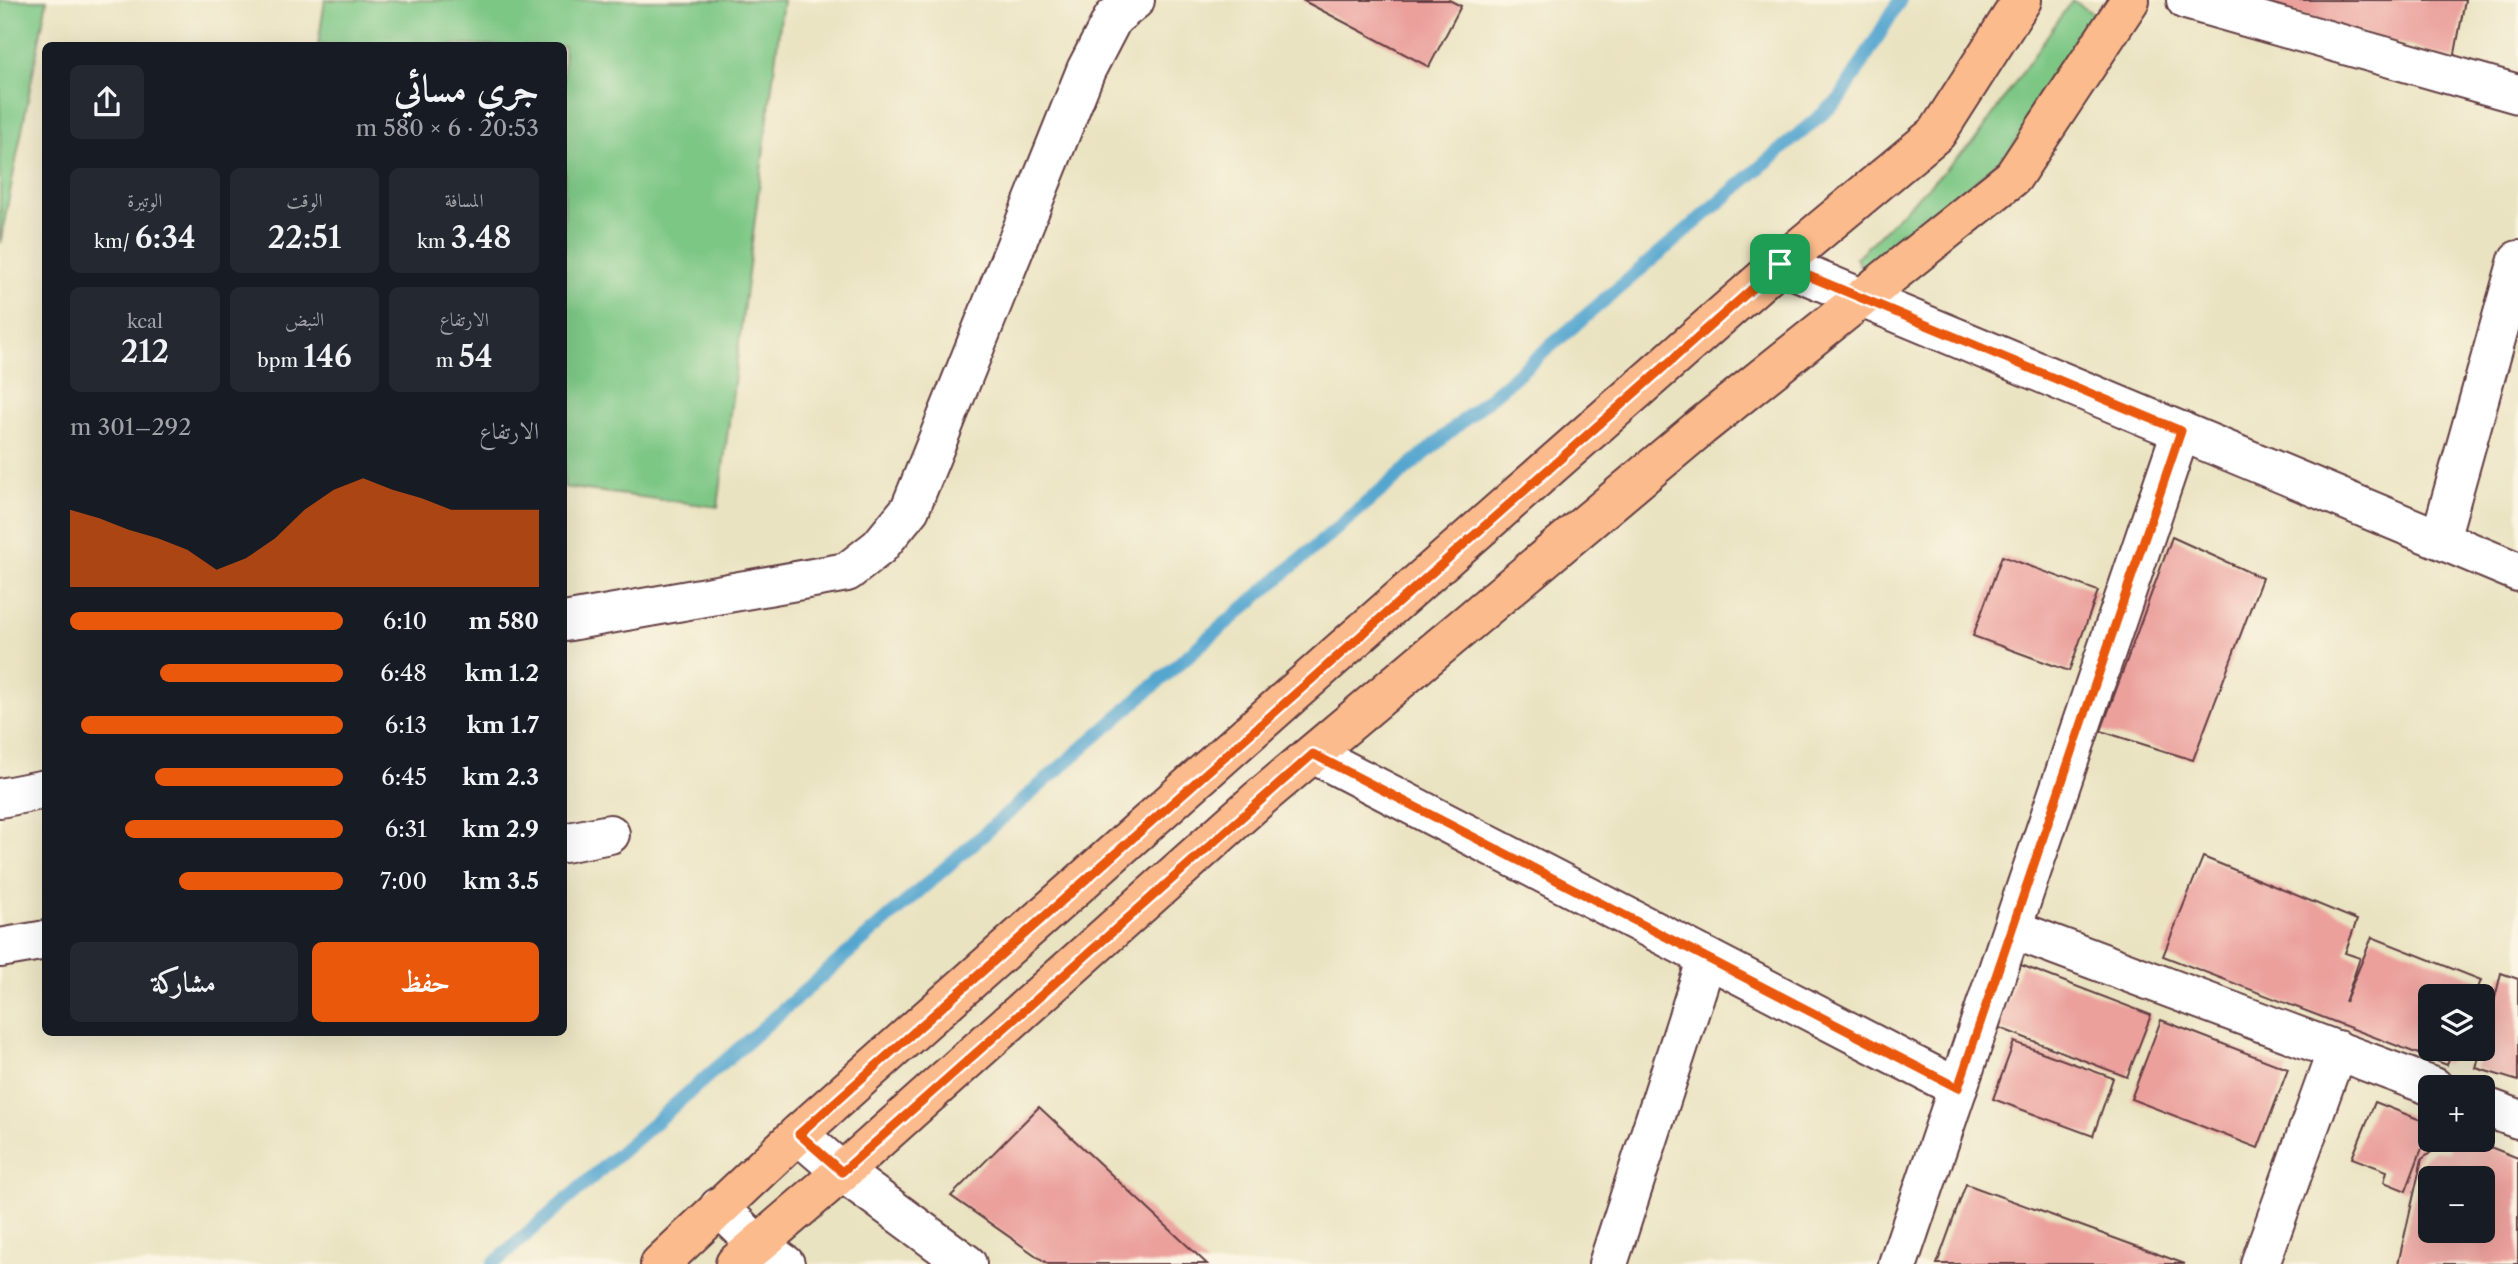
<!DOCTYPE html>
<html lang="ar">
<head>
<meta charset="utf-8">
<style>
  body { margin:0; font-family:"Libre Caslon Text",Amiri,serif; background:#242831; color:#f1f3f6; direction:rtl; height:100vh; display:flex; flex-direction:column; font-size:26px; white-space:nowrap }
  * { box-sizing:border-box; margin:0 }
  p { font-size:23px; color:#9ea1a6 }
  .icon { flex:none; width:38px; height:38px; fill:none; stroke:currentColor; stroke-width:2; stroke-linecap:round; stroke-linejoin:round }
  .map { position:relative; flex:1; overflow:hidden; direction:ltr }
  .details { position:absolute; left:42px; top:42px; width:525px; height:994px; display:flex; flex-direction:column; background:#171b24; border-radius:10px; box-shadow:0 7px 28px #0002; direction:rtl }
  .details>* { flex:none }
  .tools { position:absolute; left:2418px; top:984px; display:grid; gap:14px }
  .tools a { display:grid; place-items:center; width:77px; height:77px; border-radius:10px; background:#171b24; box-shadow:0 7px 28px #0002; font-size:35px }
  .pin { position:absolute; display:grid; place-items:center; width:60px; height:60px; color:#fff; margin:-30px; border-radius:14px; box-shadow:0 4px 10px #0006 }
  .round { display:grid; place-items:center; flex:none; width:74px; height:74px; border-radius:10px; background:#242831 }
  .summary { display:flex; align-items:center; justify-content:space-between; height:119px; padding:0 28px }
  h1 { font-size:38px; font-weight:600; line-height:52px }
  .stats { display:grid; grid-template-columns:repeat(3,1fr); gap:10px; height:119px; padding:7px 28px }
  .stats div { display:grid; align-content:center; border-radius:10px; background:#242831; text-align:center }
  .stats b { font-size:30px; font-weight:600 }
  .stats small { font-size:19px; font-weight:400 }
  .stats p { font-size:19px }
  .chart { height:196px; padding:14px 28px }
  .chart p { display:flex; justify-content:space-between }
  .chart svg { width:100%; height:126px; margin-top:7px; fill:#ea580c; opacity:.7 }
  .button { display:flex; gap:14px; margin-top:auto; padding:14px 28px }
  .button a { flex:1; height:80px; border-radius:10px; background:#ea580c; color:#fff; font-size:28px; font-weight:600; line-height:80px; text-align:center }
  .button a+a { background:#242831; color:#f1f3f6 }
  ul { padding:0 28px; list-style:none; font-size:23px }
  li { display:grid; grid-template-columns:112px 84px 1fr; align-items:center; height:52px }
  li i { height:18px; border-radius:9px; background:#ea580c }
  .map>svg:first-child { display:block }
  .green { fill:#7dc785; stroke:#647358; stroke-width:2 }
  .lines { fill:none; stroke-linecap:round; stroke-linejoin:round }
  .stream { stroke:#55a6cf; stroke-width:14 }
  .building { fill:#eba09c; fill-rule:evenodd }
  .minor-casing { stroke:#623c42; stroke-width:42 }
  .major-casing { stroke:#623c42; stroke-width:42 }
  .minor { stroke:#fff; stroke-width:38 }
  .major { stroke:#fbbb8c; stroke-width:38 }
  .route-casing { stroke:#fff; stroke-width:14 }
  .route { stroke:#ea580c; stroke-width:9 }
</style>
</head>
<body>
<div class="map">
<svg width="2518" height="1264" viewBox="0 0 2518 1264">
  <rect width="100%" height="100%" fill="#fcf5e5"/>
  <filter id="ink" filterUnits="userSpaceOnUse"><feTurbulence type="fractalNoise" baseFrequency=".0143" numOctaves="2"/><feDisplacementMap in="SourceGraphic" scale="14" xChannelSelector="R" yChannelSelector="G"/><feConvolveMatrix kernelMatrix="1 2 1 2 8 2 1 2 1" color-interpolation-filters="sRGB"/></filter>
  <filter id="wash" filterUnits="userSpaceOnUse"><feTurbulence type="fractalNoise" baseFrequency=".00686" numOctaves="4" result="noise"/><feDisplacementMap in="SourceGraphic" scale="28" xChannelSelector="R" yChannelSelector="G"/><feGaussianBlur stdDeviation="1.57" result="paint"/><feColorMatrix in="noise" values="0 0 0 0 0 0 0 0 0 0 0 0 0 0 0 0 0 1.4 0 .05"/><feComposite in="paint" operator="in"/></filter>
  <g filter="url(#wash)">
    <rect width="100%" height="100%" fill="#eae3c1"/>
    <g class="green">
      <path d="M0 0H47L0 244Z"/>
      <path d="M325 0H783L718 507 564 487V46L318 45Z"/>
      <path d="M2072 0 2097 16 2009 152 1869 276 1863 272 1856 258 1976 139Z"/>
    </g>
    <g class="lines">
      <path class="stream" d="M493 1264 1199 646 1840 99 1900 0"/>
    </g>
    <g id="blocks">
      <g class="building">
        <path d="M1302 0H1449L1461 6 1429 67Z"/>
        <path d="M2247 0H2465L2454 59Z"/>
        <path d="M2172 537 2262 578 2193 760 2101 731Z"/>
        <path d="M2002 556 2098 591 2069 671 1973 636Z"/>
        <path d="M2203 857 2357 920 2345 953 2360 958 2345 1002 2372 937 2481 980 2475 996H2431V1048H2454L2447 1065 2163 956Z"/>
        <path d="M2021 965 2151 1015 2127 1077 1997 1027Z"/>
        <path d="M2501 973 2518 979V1081L2476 1068 2481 1048H2483Z"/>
        <path d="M2161 1020 2288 1069 2258 1148 2131 1099Z"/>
        <path d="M2014 1042 2113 1078 2093 1136 1993 1099Z"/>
        <path d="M2375 1102 2431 1124 2406 1191 2384 1182 2387 1171 2352 1158Z"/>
        <path d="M1039 1107 1207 1264H1048L951 1196Z"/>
        <path d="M2451 1139H2470L2518 1158V1264H2398L2422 1159 2434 1150 2449 1151ZM2431 1178H2483V1230H2431Z"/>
        <path d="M1966 1184 2185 1264H1937Z"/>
      </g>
    </g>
  </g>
  <g filter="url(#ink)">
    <use href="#blocks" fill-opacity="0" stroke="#623c42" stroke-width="2"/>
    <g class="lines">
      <defs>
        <g id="minor">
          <path d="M2186 0 2518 94"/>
          <path d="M1780 264 2518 572"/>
          <path d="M2440 539 2518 260"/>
          <path d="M564 622 847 572 879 547 910 509 1086 70 1113 18 1135 0"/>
          <path d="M1313 754 1958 1088"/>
          <path d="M0 798 46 789"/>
          <path d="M564 843 610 834"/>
          <path d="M2012 929 2434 1087"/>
          <path d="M0 948 46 940"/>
          <path d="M2483 1106 2518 1119"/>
          <path d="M798 1134 842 1172 967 1264"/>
          <path d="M719 1207 759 1246 785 1264"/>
          <path d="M1608 1264 1707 958"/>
          <path d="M1898 1264 2181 431"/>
          <path d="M2260 1264 2337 1050"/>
        </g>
        <g id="major">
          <path d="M660 1264 798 1134 1343 649 1780 264 1937 133 2022 0"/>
          <path d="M735 1264 842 1172 1260 798 1702 426 2013 177 2130 0"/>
        </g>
      </defs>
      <use href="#minor" class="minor-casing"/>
      <use href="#major" class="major-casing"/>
      <use href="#minor" class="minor"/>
      <use href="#major" class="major"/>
    </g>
  </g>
  <g class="lines" filter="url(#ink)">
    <defs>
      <path id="route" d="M1780 264 2181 431 1958 1088 1313 754 842 1172 799 1134Z"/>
    </defs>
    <use href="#route" class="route-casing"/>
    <use href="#route" class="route"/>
  </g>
</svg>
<div class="tools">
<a><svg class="icon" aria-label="layers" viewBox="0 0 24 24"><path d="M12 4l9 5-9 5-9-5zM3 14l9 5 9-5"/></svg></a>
<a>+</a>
<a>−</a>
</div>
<div class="pin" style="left:1780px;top:264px;background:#1e9e55"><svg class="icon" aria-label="arrive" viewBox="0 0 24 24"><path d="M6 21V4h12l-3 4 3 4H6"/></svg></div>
<section class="details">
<div class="summary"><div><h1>جري مسائي</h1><p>20:53 · 6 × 580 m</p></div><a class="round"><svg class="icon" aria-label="share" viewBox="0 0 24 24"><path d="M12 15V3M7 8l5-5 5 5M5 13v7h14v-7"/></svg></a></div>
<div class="stats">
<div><p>المسافة</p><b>3.48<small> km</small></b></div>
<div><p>الوقت</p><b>22:51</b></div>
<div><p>الوتيرة</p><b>6:34<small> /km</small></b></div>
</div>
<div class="stats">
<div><p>الارتفاع</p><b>54<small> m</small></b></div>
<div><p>النبض</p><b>146<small> bpm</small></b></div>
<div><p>kcal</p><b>212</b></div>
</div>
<div class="chart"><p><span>الارتفاع</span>292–301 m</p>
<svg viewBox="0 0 160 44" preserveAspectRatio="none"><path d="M0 44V17L10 20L20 24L30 27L40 31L50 38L60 34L70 27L80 17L90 10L100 6L110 10L120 13L130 17L140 17L150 17L160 17V44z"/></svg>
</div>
<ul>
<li><b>580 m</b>6:10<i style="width:100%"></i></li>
<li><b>1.2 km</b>6:48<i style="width:67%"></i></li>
<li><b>1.7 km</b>6:13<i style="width:96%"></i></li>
<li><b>2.3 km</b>6:45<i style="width:69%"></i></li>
<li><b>2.9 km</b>6:31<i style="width:80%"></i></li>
<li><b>3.5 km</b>7:00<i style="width:60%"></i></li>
</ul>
<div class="button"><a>حفظ</a><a>مشاركة</a></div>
</section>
</div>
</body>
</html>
